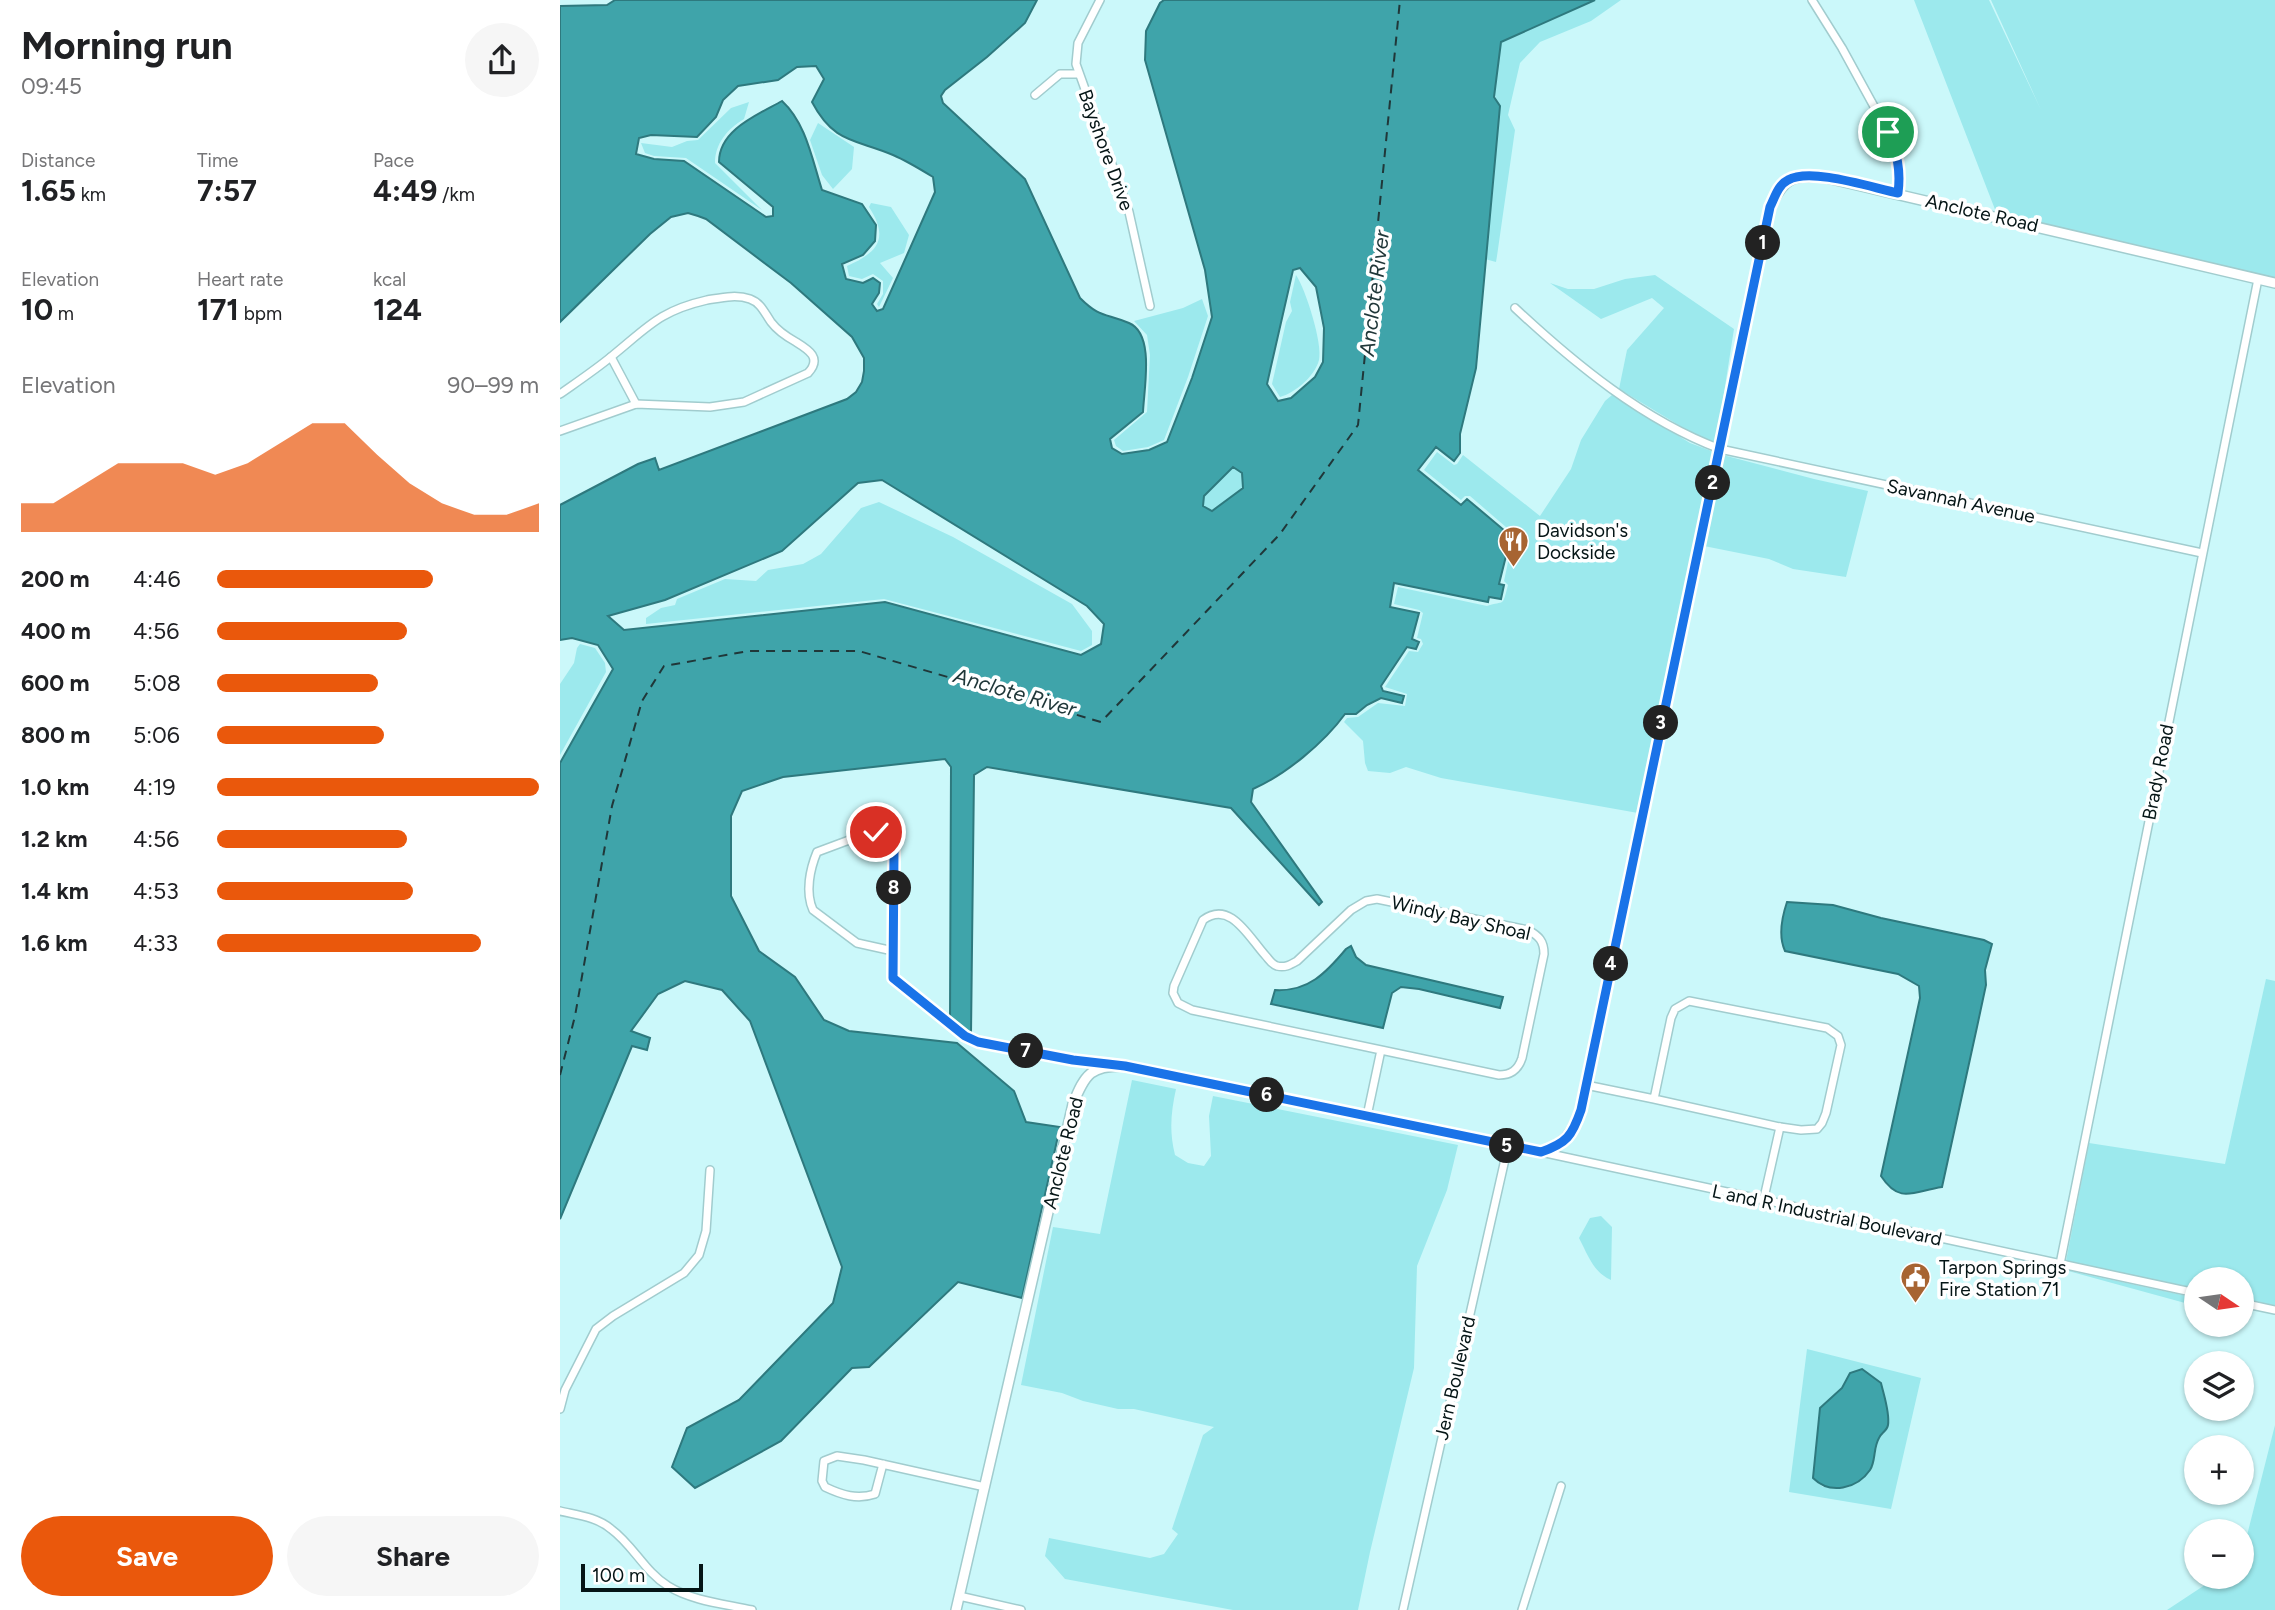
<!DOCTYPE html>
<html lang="en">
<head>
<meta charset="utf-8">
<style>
  body { margin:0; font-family:Figtree,sans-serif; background:#f6f6f6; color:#202124; height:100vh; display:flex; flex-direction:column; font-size:26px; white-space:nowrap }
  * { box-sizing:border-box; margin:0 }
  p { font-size:23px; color:#757577 }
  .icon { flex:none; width:38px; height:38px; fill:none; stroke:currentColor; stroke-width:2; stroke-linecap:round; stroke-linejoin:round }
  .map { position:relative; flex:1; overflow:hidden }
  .panel { display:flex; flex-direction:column; background:#fff; width:560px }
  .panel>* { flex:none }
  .needle { width:46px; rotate:103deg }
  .fabs { position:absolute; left:1624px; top:1267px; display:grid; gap:14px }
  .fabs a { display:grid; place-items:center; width:70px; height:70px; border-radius:50%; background:#fff; box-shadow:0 2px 5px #0004; font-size:35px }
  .scale { position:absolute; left:21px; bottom:18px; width:122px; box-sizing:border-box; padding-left:7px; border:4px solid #051516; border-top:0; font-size:19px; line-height:24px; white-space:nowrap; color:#051516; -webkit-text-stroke:5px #fff; paint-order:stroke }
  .pin { position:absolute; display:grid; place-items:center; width:60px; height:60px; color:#fff; margin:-30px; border:4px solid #fff; border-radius:50%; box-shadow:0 2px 7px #0007 }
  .km { position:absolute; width:35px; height:35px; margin:-18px; border-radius:50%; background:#222; color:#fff; font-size:19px; line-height:35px; text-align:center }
  .round { display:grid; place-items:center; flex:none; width:74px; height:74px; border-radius:37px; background:#f6f6f6 }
  .overview { display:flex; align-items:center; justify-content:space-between; height:119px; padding:0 21px }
  h1 { font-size:38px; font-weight:700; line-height:52px }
  .metrics { display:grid; grid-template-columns:repeat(3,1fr); gap:10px; height:119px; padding:7px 21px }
  .metrics div { display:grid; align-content:center }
  .metrics b { font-size:30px; font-weight:700 }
  .metrics small { font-size:19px; font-weight:400 }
  .metrics p { font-size:19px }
  .chart { height:196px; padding:14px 21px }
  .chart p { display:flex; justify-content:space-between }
  .chart svg { width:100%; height:126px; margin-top:7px; fill:#ea580c; opacity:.7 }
  .action { display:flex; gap:14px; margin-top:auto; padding:14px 21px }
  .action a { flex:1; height:80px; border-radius:42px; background:#ea580c; color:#fff; font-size:28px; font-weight:700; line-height:80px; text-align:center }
  .action a+a { background:#f6f6f6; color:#202124 }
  ul { padding:0 21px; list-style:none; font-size:23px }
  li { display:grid; grid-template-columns:112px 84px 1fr; align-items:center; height:52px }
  li i { height:18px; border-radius:9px; background:#ea580c }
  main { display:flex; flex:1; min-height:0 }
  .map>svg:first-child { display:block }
  .green { fill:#9ce9ed; fill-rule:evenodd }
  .water { fill:#3fa4aa; stroke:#2e797e; stroke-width:2; fill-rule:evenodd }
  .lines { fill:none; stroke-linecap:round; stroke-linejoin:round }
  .ferry { stroke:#203739; stroke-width:2; stroke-dasharray:9 7; stroke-linecap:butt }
  .minor-casing { stroke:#a1ccce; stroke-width:10 }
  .tertiary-casing { stroke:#a1ccce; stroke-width:12 }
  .minor { stroke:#fff; stroke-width:7 }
  .tertiary { stroke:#fff; stroke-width:9 }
  .route-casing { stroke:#fff; stroke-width:14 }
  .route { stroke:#1a73e8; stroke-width:9 }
  .labels { text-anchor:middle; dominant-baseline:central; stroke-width:7; stroke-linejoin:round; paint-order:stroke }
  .street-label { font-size:19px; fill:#051516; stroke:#fff }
  .poi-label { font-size:19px; fill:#051516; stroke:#fff; text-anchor:start }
  .water-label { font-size:21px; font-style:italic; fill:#203739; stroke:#fff }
</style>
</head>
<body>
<main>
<section class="panel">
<div class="overview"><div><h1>Morning run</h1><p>09:45</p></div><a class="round"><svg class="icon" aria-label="share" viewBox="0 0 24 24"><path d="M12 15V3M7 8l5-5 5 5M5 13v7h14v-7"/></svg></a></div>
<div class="metrics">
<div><p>Distance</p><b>1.65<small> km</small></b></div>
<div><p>Time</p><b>7:57</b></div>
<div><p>Pace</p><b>4:49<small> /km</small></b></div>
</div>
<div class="metrics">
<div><p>Elevation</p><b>10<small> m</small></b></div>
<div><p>Heart rate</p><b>171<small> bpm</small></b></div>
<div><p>kcal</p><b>124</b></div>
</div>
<div class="chart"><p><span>Elevation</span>90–99 m</p>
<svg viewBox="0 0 160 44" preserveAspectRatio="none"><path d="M0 44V34L10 34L20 27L30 20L40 20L50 20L60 24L70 20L80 13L90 6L100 6L110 17L120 27L130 34L140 38L150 38L160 34V44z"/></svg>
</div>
<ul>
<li><b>200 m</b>4:46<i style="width:67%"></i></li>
<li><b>400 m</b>4:56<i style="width:59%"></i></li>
<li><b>600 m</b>5:08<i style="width:50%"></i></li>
<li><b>800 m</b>5:06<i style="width:52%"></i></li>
<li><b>1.0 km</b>4:19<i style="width:100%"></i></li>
<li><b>1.2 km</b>4:56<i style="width:59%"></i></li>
<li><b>1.4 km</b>4:53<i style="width:61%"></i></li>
<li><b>1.6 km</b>4:33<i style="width:82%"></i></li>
</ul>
<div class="action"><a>Save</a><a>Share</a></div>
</section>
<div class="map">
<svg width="1715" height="1610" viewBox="0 0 1715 1610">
  <rect width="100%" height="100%" fill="#cbf8fa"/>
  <g class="green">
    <path d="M1035 0H1061L1031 21 980 42 960 63 948 115 955 130 937 256 936 262 925 259 940 106C927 88 937 62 941 42Z"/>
    <path d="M1354 0H1429L1481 110 1431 0H1715V279L1436 212Z"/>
    <path d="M189 102 184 119C167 129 155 144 155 163L202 210 126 158 94 156 85 153 81 143 112 147 127 141 138 140 171 108Z"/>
    <path d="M258 123 294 147 292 169 273 189 262 175 250 140Z"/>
    <path d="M311 203 331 207 349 235 344 253 320 263 333 278 319 307 317 304 323 294V281L313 274 302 279 289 276 287 266C319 252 329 238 309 207Z"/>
    <path d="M736 275C746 290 763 344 759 360 755 376 735 393 720 397L712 384 726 322 732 311 730 302Z"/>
    <path d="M1095 275 1174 329 1156 444 1135 435 1059 389 1067 350 1104 308 1092 298 1041 319 990 283 1008 289H1034L1065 279Z"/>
    <path d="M642 299 648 316 628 377 604 440 588 447 563 451 556 446 554 440 587 412 590 355 587 335 574 321 623 308Z"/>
    <path d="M1052 395 1130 443 1154 452 1078 813 881 778 846 767 830 773 808 771 805 763 803 741 784 722 787 718 798 717 818 703 845 706 847 694 825 687 849 651 858 652 863 644 861 639 857 638 863 613 859 610 834 604 838 587 927 606C945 600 942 608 948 585L944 581 954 534 910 496H905L901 500 864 470 877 452 894 465 897 464 903 455 980 516 1011 469 1021 440 1045 401Z"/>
    <path d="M1163 455 1254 479 1308 491 1286 577 1233 569 1209 559 1144 546Z"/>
    <path d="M672 467 682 473 683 488 652 511 643 506 644 496Z"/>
    <path d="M319 502 393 537 512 604 532 631V645L521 651 324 599 86 624V618L101 608 115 605 117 599 165 579 196 581 208 570 243 564 261 554 301 508Z"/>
    <path d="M20 644 35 648 45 663 46 672 0 755V684L14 663 17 648Z"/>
    <path d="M1706 979 1715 981V1306L1682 1299V1279H1636V1289L1506 1261 1529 1143 1665 1164Z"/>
    <path d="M572 1080 616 1089C611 1112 609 1131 615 1155L628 1163 644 1166 651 1156 649 1116 653 1096 898 1145 887 1190 857 1266 854 1368 810 1552 798 1610H673L505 1579 485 1556 489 1538 590 1558 604 1554 618 1534 612 1529 643 1435 654 1427 574 1409H558L523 1401 502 1393 461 1385 493 1227 540 1234Z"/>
    <path d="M1041 1216 1052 1227 1051 1280C1033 1272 1028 1255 1019 1238L1030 1218Z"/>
    <path d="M1501 1269 1636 1298V1306Z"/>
    <path d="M1247 1349 1361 1378 1331 1509 1229 1492ZM1285 1384 1326 1410 1324 1433 1318 1439 1314 1461 1303 1477 1289 1487H1263L1253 1478 1282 1388Z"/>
    <path d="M1715 1425V1610H1607L1657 1577H1682V1555Z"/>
  </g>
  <g class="water">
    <path d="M55 0H477L465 23 427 57 385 90 381 96 383 103 465 179 520 298C540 318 545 313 569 323 595 334 584 388 583 412L550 439 552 448 562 454 589 450 607 442 632 378 652 317 645 270 585 60 586 31 600 3 604 0H1035L941 42 934 97 940 106 916 368 900 434V453L894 461 876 447 858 470 901 505 907 499 951 536 939 584 944 585 941 599 929 597 928 602 834 583 830 607 859 613 852 639 859 642 856 649 847 647 821 686 823 691 844 696 842 703 821 698 807 705 796 714H785C764 743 725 775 693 789L691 802 762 902 759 905 671 808 427 767 414 775 411 1034 390 1019 391 767 385 759 223 777 182 791 171 816V896L199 951 235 977 264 1020 289 1031 397 1043 454 1091 466 1122 500 1127 462 1298 398 1282 309 1367 292 1368 221 1441 135 1488 112 1467 127 1428 179 1400 273 1303 282 1267 190 1021 162 990 125 981 98 994 71 1031 90 1038 87 1050 72 1046 0 1219V763L53 669 38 645 12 638 0 640V505L78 464 95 458 99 470 287 399 296 392 302 382 304 371V358L292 337 231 283 146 219 138 216 128 213 111 217 90 234 0 322V6L47 5ZM256 66 264 79 252 102C274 144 296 139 333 155 347 161 360 169 373 177L375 192 323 309 317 311 312 304 319 293 320 283 313 278 303 283 286 279 282 264 303 255 315 241 316 225 302 204 262 190C252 159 246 123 222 101 197 115 159 130 159 162L213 207V216L206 217 124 161 94 159 76 154 79 138 91 135 137 137 156 117 163 100 178 86 218 80 237 67ZM740 268 756 287 764 328 763 362 755 377 731 398 718 401 707 384 733 270ZM673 467 682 473 683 488 652 511 643 506 644 496ZM322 480 527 606 544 624 541 644 521 655 325 602 64 630 48 616 105 600 222 551 298 483Z"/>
    <path d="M1227 902 1273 905 1321 918 1424 940 1432 944 1425 970 1426 985 1417 1027 1382 1187C1354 1191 1340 1205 1321 1176L1360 998 1359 986 1338 974 1225 951C1218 936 1222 917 1227 902Z"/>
    <path d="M791 946 796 957 806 965 943 997 940 1008 859 989 841 987 832 993 823 1028 711 1004 715 990C748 992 766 973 786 949Z"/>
    <path d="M1302 1369 1321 1383C1324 1396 1330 1413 1328 1425 1327 1431 1321 1433 1319 1438 1313 1448 1316 1461 1310 1470 1297 1489 1270 1495 1253 1478L1260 1408 1282 1388 1290 1373Z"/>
  </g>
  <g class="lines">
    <path class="ferry" d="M0 1075 15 1016 52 806 82 701 104 666 189 651H299L541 722 720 534 798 425 840 0"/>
    <defs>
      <g id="minor">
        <path d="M540 0 518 43 516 64 569 212 590 306"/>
        <path d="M1252 0 1282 48 1328 132 1337 154 1340 173 1338 193"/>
        <path d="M475 95 500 74H518"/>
        <path d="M955 308C1015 364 1083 420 1160 449L1642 553"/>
        <path d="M51 357 76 404"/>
        <path d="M0 394C17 382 35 370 52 356 88 327 99 311 147 300 160 298 176 294 190 299 201 303 204 312 211 322 217 330 227 337 236 342 249 350 262 358 248 373L184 402 150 407 76 404 0 431"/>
        <path d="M308 833C324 831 329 838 334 852L333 951 297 943 253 910C245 892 250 869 257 852Z"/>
        <path d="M333 951V978L405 1036 418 1042 547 1065"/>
        <path d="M1026 1085 1094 1099 1111 1018 1115 1009 1129 1001 1267 1028 1278 1036 1281 1045 1266 1113 1262 1123 1257 1129 1241 1130 1220 1127 1094 1099"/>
        <path d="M807 1116 821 1050 939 1075C951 1075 958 1070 962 1058L984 954C984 941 979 936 968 930L817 899 806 901 791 910 737 961C730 965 725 968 717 966 711 964 709 959 705 955 688 936 670 900 643 920L614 986 613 993 618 1003 632 1010 821 1050"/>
        <path d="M981 1152 1636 1293"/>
        <path d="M1203 1202 1220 1127"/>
        <path d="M1500 1264 1698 279"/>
        <path d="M1682 1303 1715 1310"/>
        <path d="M0 1409 5 1390 36 1329 53 1316 124 1273 139 1255 146 1231 150 1170"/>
        <path d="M323 1464 315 1494C297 1500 282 1495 265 1487L262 1481 264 1461 277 1456 304 1460 425 1487"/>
        <path d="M0 1511C17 1515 37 1517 51 1529 73 1545 85 1572 108 1586 132 1601 165 1604 192 1610"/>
        <path d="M399 1596 461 1610"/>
        <path d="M843 1610 948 1146"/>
        <path d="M962 1610 1001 1486"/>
      </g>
      <path id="tertiary" d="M396 1610 513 1104C525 1074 531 1065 565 1066L981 1152C1004 1144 1012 1134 1021 1110L1210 207C1224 178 1231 175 1263 177L1715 283"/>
    </defs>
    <use href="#minor" class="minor-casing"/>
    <use href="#tertiary" class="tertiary-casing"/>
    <use href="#minor" class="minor"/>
    <use href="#tertiary" class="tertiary"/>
  </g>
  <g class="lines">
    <defs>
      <path id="route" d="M316 832C327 833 331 842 334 852L333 978 405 1036 418 1042 513 1060 565 1066 981 1152C1007 1143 1012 1136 1021 1110L1210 207C1215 197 1218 185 1228 180 1251 167 1313 188 1338 193 1341 170 1337 153 1328 132"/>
    </defs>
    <use href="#route" class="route-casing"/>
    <use href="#route" class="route"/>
  </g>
  <defs>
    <symbol id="restaurant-pin" viewBox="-11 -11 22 30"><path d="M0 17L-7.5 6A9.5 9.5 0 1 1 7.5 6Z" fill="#a76432" stroke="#fff"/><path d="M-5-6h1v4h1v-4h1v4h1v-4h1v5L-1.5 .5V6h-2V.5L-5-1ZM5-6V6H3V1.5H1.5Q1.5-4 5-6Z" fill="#fff"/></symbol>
    <symbol id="civic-pin" viewBox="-11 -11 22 30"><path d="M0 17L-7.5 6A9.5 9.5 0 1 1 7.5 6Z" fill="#a76432" stroke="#fff"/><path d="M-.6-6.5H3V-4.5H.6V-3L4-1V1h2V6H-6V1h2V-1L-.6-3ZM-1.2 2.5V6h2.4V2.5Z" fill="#fff"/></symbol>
  </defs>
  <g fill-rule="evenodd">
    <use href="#restaurant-pin" x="936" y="524" width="35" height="47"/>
    <use href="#civic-pin" x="1338" y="1260" width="35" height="47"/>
  </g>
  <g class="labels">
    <g class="street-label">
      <text transform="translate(546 150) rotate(70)">Bayshore Drive</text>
      <text transform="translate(1422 213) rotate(13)">Anclote Road</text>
      <text transform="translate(1401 501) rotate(12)">Savannah Avenue</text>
      <text transform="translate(1598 772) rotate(-79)">Brady Road</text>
      <text transform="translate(901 918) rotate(13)">Windy Bay Shoal</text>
      <text transform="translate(503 1153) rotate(-76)">Anclote Road</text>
      <text transform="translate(1267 1215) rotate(12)">L and R Industrial Boulevard</text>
      <text transform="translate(895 1378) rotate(-77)">Jern Boulevard</text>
    </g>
    <g class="poi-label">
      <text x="977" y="530">Davidson's<tspan x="977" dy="22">Dockside</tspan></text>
      <text x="1379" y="1267">Tarpon Springs<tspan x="1379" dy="22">Fire Station 71</tspan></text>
    </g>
    <g class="water-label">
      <text transform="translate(814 293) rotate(-83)">Anclote River</text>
      <text transform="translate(455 692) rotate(16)">Anclote River</text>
    </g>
  </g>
</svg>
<div class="fabs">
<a><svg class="needle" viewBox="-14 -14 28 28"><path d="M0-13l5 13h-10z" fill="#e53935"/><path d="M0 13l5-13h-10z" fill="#757577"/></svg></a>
<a><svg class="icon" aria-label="layers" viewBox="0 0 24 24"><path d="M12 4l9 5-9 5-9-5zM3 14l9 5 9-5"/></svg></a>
<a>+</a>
<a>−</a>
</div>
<div class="scale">100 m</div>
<div class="pin" style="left:1328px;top:132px;background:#1e9e55"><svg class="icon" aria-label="arrive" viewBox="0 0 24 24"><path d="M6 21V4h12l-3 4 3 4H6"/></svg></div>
<div class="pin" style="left:316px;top:832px;background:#d93025"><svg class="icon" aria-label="check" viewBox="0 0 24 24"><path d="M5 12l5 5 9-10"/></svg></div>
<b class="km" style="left:1203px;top:243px">1</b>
<b class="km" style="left:1153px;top:483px">2</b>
<b class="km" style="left:1101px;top:723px">3</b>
<b class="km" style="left:1051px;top:964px">4</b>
<b class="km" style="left:947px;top:1146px">5</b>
<b class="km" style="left:707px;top:1095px">6</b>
<b class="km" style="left:466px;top:1051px">7</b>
<b class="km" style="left:334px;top:888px">8</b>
</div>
</main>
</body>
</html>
